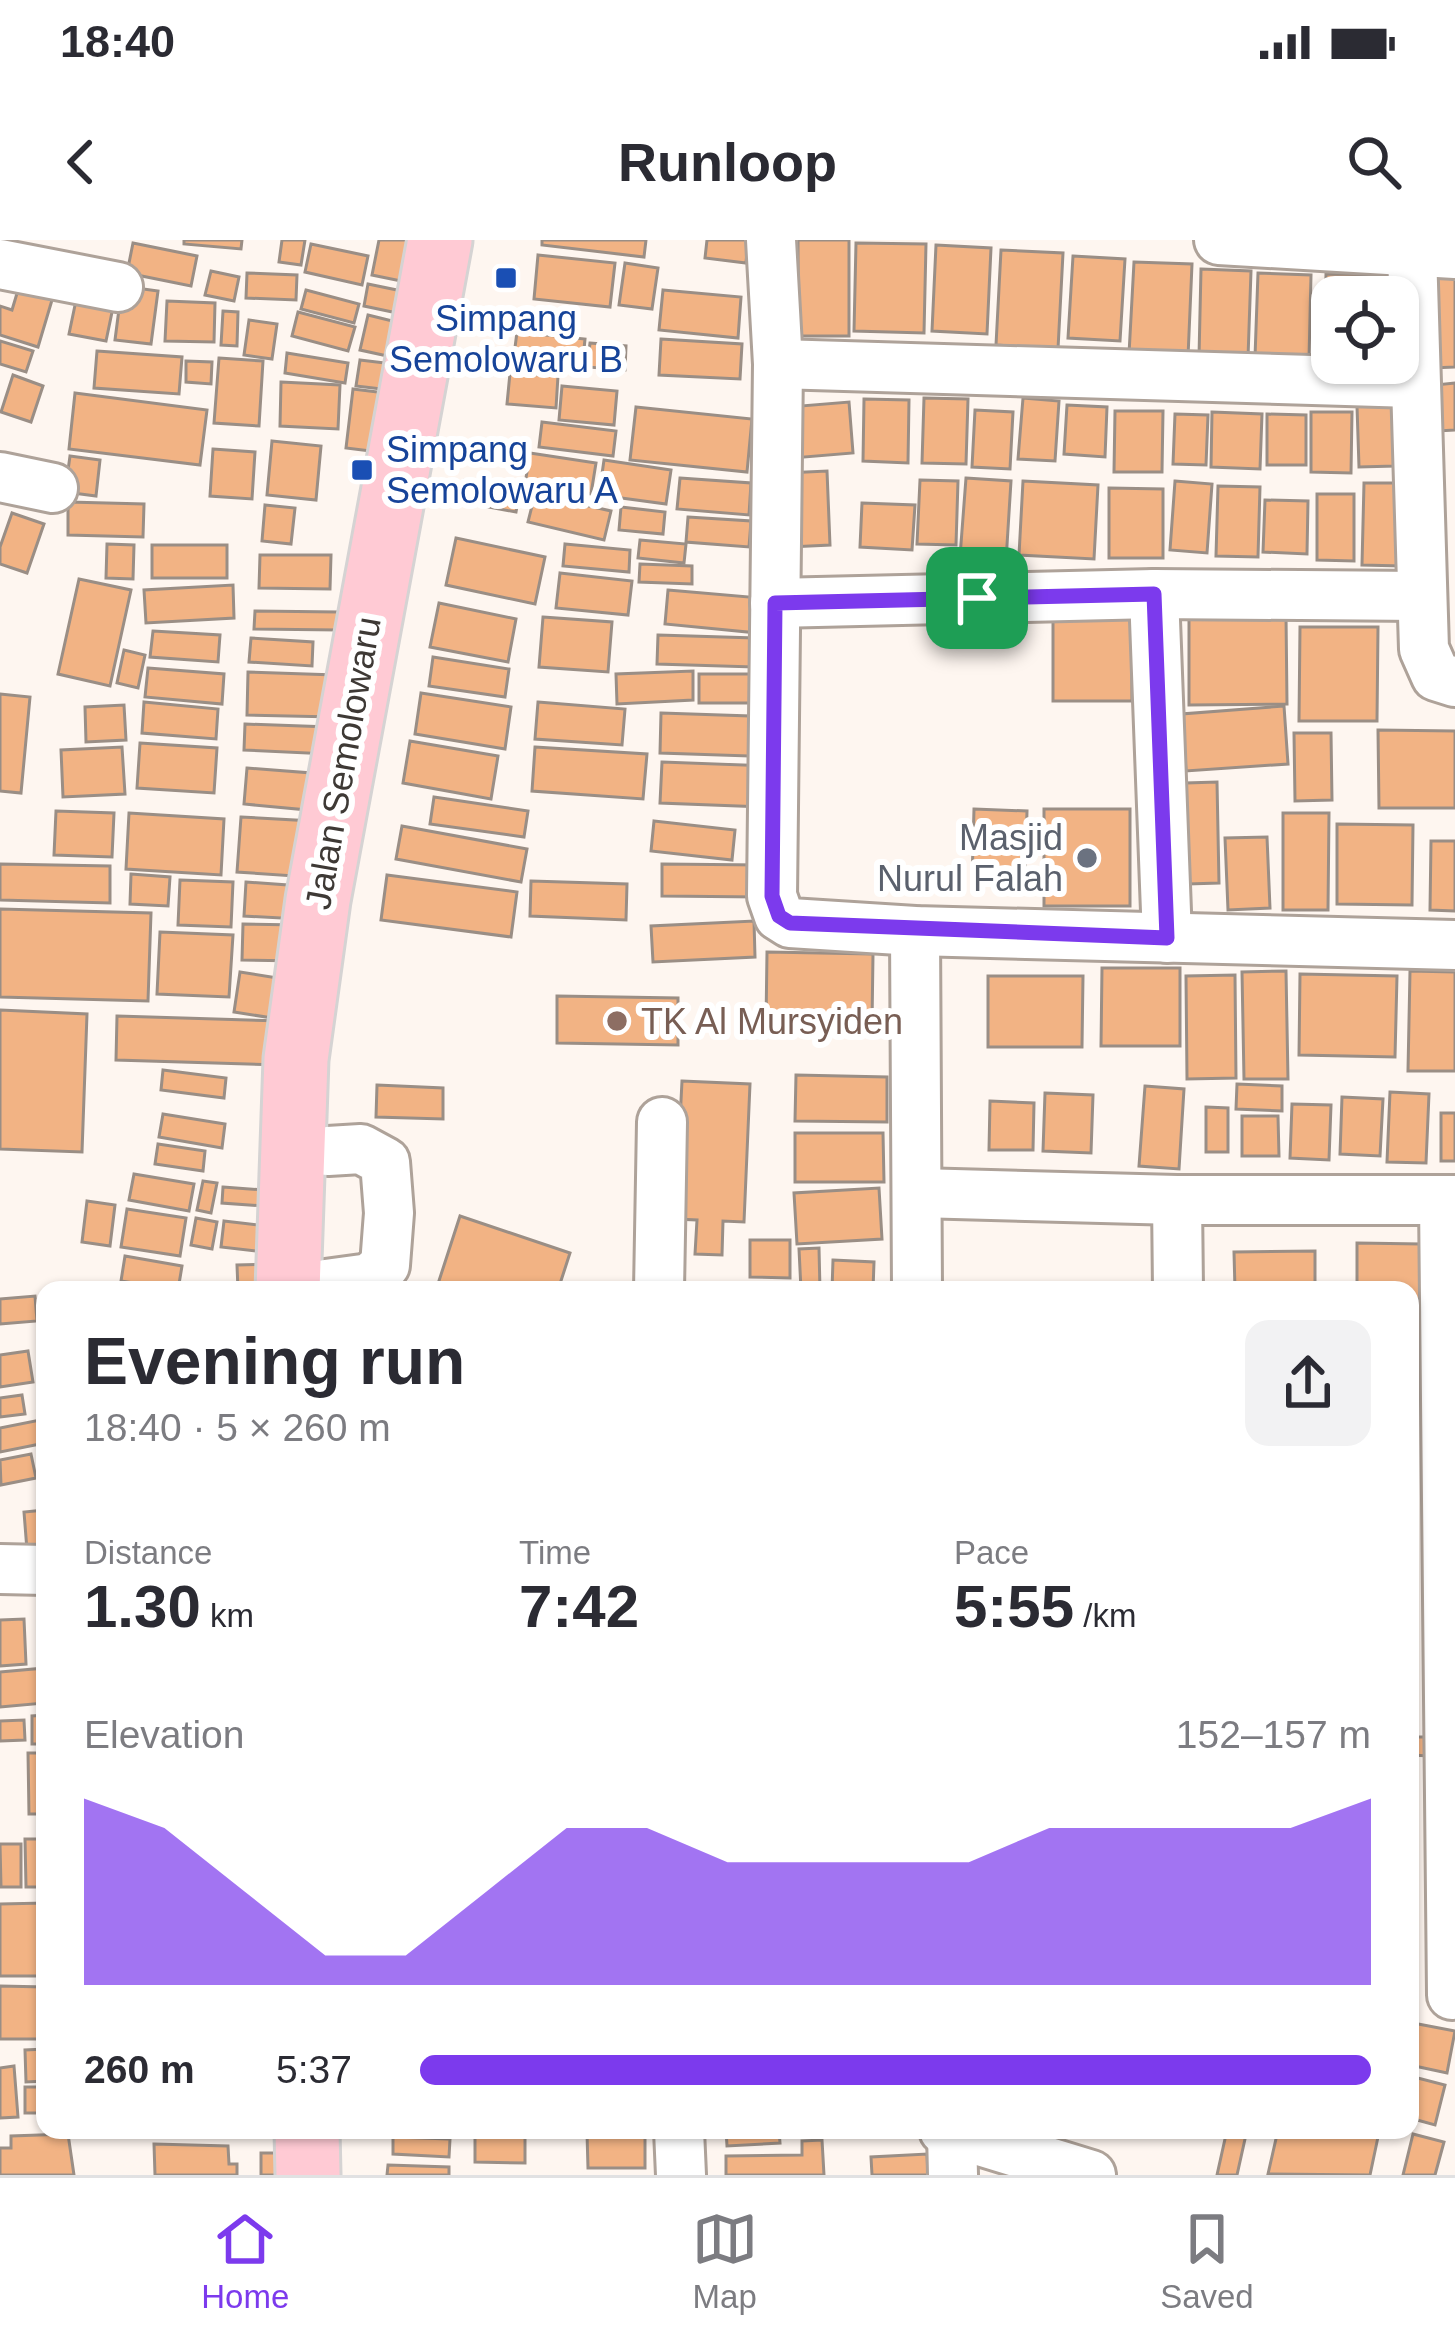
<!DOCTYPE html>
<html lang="en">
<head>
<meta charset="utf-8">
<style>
  body { margin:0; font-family:Helvetica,sans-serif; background:#f2f2f3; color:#2b2b33; height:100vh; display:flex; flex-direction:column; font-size:45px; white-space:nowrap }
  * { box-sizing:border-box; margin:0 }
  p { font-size:39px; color:#7c7c81 }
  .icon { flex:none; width:66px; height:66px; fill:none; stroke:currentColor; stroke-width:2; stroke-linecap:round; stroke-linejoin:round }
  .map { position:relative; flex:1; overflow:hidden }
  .details { position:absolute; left:36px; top:1041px; width:1383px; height:858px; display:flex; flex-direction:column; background:#fff; border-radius:24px; box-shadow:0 3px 9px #0004 }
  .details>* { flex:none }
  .buttons { position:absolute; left:1311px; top:36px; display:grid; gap:24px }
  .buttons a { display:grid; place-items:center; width:108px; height:108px; border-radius:24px; background:#fff; box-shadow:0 3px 9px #0004; font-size:60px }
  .pin { position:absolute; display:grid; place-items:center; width:102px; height:102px; color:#fff; margin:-51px; border-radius:24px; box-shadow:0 6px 18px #0006 }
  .round { display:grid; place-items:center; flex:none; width:126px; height:126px; border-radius:24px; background:#f2f2f3 }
  .head { display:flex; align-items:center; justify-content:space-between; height:204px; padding:0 48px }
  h1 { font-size:66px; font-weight:700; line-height:90px }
  .figures { display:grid; grid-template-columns:repeat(3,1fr); gap:18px; height:204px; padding:12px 48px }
  .figures div { display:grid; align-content:center }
  .figures b { font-size:60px; font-weight:700 }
  .figures small { font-size:33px; font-weight:400 }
  .figures p { font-size:33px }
  .chart { height:336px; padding:24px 48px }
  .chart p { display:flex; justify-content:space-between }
  .chart svg { width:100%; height:216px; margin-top:12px; fill:#7c3aed; opacity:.7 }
  ul { padding:0 48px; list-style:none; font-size:39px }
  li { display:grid; grid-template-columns:192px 144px 1fr; align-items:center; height:90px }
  li i { height:30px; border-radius:15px; background:#7c3aed }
  .status { display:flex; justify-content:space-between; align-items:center; height:84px; padding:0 60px; background:#fff; direction:ltr }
  .status svg { height:33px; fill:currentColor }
  header { display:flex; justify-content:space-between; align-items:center; height:156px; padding:0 48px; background:#fff; font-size:54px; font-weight:700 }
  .dock { display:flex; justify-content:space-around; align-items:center; height:168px; border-top:3px solid #e1e1e2; background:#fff; font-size:33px; color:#7c7c81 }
  .dock a { display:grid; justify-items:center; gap:6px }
  .dock .current { color:#7c3aed }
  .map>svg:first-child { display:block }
  .building { fill:#f2b384; stroke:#9a8e85; stroke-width:3 }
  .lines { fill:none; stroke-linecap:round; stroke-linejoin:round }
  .minor-casing { stroke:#aea299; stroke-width:54 }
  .major-casing { stroke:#d5d3d3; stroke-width:69 }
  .minor { stroke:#fff; stroke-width:48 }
  .major { stroke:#ffcad4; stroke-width:63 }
  .route-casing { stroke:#fff; stroke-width:24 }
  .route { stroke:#7c3aed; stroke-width:15 }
  .transit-dot { fill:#1a4fb4; stroke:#fff; stroke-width:4.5 }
  .worship-dot { fill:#6b7280; stroke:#fff; stroke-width:4.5 }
  .education-dot { fill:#8d6e63; stroke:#fff; stroke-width:4.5 }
  .labels { text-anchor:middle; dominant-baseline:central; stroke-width:12; stroke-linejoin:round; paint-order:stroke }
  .transit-label { font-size:36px; fill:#164399; stroke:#fff }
  .street-label { font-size:36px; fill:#3e3935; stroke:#fff }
  .worship-label { font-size:36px; fill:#5b616d; stroke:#fff; text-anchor:end }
  .education-label { font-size:36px; fill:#785e54; stroke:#fff; text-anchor:start }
</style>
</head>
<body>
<div class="status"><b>18:40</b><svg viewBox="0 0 49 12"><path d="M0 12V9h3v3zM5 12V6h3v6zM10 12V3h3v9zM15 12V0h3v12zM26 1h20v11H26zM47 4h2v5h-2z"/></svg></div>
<header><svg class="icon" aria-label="back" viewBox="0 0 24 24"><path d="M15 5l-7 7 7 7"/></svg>Runloop<svg class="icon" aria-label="search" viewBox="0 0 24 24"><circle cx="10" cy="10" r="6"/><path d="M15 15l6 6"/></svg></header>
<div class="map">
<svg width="1455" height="1935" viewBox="0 0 1455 1935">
  <rect width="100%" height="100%" fill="#fef6f0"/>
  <g class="building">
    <path d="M184 0H242L241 9 184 4Z"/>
    <path d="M282 0H305L301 25 279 22Z"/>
    <path d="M379 0H423L425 46 372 35Z"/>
    <path d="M542 0H646L644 17 542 5Z"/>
    <path d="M707 0H748L746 23 705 18Z"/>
    <rect x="798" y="0" width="51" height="96"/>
    <path d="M133 3 197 16 191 46 127 33Z"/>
    <path d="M856 3 926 4 924 93 854 91Z"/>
    <path d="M311 4 368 16 362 45 305 32Z"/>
    <path d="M936 5 991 8 987 94 932 91Z"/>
    <path d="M1001 10 1063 13 1058 109 996 105Z"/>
    <path d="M538 15 615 23 610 67 534 59Z"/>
    <path d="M1073 16 1125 19 1120 101 1068 98Z"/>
    <path d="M1134 22 1192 24 1188 117 1129 114Z"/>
    <path d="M625 23 658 28 652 69 619 65Z"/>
    <path d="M1201 29 1251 31 1248 118 1199 117Z"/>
    <path d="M1429 29H1455V127L1432 128Z"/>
    <path d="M211 31 239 37 234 61 205 55Z"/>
    <path d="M247 33 297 35 296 60 246 58Z"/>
    <path d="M1258 33 1311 35 1309 119 1255 117Z"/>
    <path d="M1326 34 1400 35 1398 57H1332V122L1324 121Z"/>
    <path d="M21 40 55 50 38 107 0 95V66L12 70Z"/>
    <path d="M368 44 421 55 416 77 364 66Z"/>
    <path d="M79 46 116 53 106 101 69 94Z"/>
    <path d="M122 46 158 51 151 104 115 100Z"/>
    <path d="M306 50 359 64 354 83 301 69Z"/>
    <path d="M663 50 741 57 738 98 659 90Z"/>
    <path d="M167 61 215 63 214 102 165 101Z"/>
    <path d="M223 71 238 72 237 106 221 105Z"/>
    <path d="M298 72 355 87 348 111 292 96Z"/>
    <path d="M368 75 417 87 410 121 360 110Z"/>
    <path d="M249 80 277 84 272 119 244 115Z"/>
    <path d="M517 92 585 99 582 130 513 123Z"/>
    <path d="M661 99 742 104 740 139 659 135Z"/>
    <path d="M0 101 33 111 26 132 0 124Z"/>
    <path d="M590 103 626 106 625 130 587 127Z"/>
    <path d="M97 111 182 117 179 154 94 148Z"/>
    <path d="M287 113 348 123 345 143 285 133Z"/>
    <path d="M219 118 263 121 259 186 214 183Z"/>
    <path d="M360 120 410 126 407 152 356 146Z"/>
    <path d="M186 121 212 122 211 144 186 142Z"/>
    <path d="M510 133 558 136 556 168 507 164Z"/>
    <path d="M13 135 43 146 31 182 1 172Z"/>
    <path d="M281 142 340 145 338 189 280 186Z"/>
    <path d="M1455 143V190L1438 191 1435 145Z"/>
    <path d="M562 146 617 151 614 185 559 180Z"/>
    <path d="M353 149 402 155 395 214 346 208Z"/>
    <path d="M75 153 207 170 200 225 69 209Z"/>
    <path d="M924 158 968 159 966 224 922 223Z"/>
    <path d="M1023 158 1059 161 1055 221 1018 219Z"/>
    <path d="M864 159 909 160 908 223 863 221Z"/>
    <path d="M849 162 853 213 793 218 788 167Z"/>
    <path d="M1067 165 1107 167 1105 217 1064 214Z"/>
    <path d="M1393 165 1395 226 1359 227 1357 166Z"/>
    <path d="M636 167 752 179 747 232 630 220Z"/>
    <path d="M975 170 1013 172 1010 229 972 227Z"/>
    <path d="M1115 171H1163L1162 232H1114Z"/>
    <path d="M1212 172 1262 174 1260 229 1211 227Z"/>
    <path d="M1311 172H1352L1351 233 1311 232Z"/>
    <path d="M1175 174 1208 175 1206 225 1173 224Z"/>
    <path d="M1267 174 1306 175V225H1267Z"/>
    <path d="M542 182 616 191 613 216 539 207Z"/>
    <path d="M272 201 321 206 316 260 267 255Z"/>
    <path d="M213 209 255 212 252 259 210 256Z"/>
    <path d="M530 213 596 223 591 254 525 244Z"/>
    <path d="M70 216 100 220 96 256 65 252Z"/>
    <path d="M604 220 671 230 666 264 599 255Z"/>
    <path d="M827 231 830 305 790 307 786 233Z"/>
    <path d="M680 238 751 243 749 275 677 269Z"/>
    <path d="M966 238 1011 241 1006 321 960 317Z"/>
    <path d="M465 240 520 249 516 272 461 262Z"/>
    <path d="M920 240 958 241 956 305 917 304Z"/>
    <path d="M1023 241 1098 245 1094 319 1019 315Z"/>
    <path d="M1175 241 1212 244 1207 313 1170 310Z"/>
    <path d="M1364 243H1403L1402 326 1362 325Z"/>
    <path d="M1218 246 1260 247 1258 317 1216 316Z"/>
    <path d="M1109 248 1163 249V318H1109Z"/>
    <path d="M535 254 611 271 604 300 528 282Z"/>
    <path d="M1317 254H1354V321L1317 320Z"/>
    <path d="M1265 260 1308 261 1307 314 1263 312Z"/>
    <path d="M68 262 144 264 143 297 68 295Z"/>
    <path d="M862 263 915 265 912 310 860 307Z"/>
    <path d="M265 265 295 268 291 304 262 301Z"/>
    <path d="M621 267 665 272 663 294 619 290Z"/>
    <path d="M12 273 44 284 27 333 0 324V307Z"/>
    <path d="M688 277 751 281 749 307 686 302Z"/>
    <path d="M456 298 545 317 535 364 446 345Z"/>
    <path d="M640 300 686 304 684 323 638 318Z"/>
    <path d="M107 304 134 305 133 339 106 338Z"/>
    <path d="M565 304 630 310 629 332 563 326Z"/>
    <rect x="152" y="305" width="75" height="33"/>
    <path d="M260 315H331L330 349 259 348Z"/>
    <path d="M640 324 692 326V344L639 342Z"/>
    <path d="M560 333 632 341 628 375 556 368Z"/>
    <path d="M79 339 131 350 110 446 58 434Z"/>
    <path d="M233 345 234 378 146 383 144 350Z"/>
    <path d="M668 350 761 358 758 393 665 384Z"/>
    <path d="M439 363 516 379 508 422 430 407Z"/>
    <path d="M255 371 338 372V390L254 389Z"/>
    <path d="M1132 372V461H1053V373Z"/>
    <path d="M1286 375 1287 464 1189 465V376Z"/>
    <path d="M543 377 612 382 608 432 539 427Z"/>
    <path d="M1300 387H1378L1377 481H1299Z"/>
    <path d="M153 391 220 395 218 422 150 417Z"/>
    <path d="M658 395 755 398 754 427 657 424Z"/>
    <path d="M251 398 313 402 312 426 249 422Z"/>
    <path d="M124 410 145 415 138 448 117 443Z"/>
    <path d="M433 417 509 429 505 457 429 446Z"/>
    <path d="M148 428 224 434 222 464 145 457Z"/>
    <path d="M693 431V460L617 464 616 434Z"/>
    <path d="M248 432 335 435 334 477 247 475Z"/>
    <path d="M699 434H753L752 463H699Z"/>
    <path d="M421 453 511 467 505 509 415 494Z"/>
    <path d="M0 454 30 457 21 553 0 551Z"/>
    <path d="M144 462 218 469 216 499 142 493Z"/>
    <path d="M538 462 625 469 622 505 535 499Z"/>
    <path d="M124 465 126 500 86 502 85 467Z"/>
    <path d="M1284 466 1288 524 1186 531 1182 474Z"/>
    <path d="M661 473 750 476 749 516 660 513Z"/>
    <path d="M245 484 329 487 328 514 244 510Z"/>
    <path d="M1378 490 1455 491V568H1379Z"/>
    <path d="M1294 493H1331L1332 560 1295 561Z"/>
    <path d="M410 501 498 516 491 559 403 543Z"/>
    <path d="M140 503 217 508 214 553 137 548Z"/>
    <path d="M122 507 125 554 63 557 61 510Z"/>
    <path d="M535 507 647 514 643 559 532 551Z"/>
    <path d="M662 522 768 526 767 567 660 563Z"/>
    <path d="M247 528 311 533 308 570 244 564Z"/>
    <path d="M1217 542 1219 643 1188 644 1186 543Z"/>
    <path d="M434 557 528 571 524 597 430 584Z"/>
    <path d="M974 569 1027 571 1025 641H972Z"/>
    <rect x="1044" y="569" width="86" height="97"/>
    <path d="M56 571 114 573 112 617 54 615Z"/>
    <path d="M129 573 224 579 221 635 126 629Z"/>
    <path d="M1283 573H1329L1328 670H1283Z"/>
    <path d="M241 577 312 581 309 637 237 632Z"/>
    <path d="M654 581 735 590 732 620 651 611Z"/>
    <path d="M1337 584 1413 585 1412 665 1337 664Z"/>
    <path d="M402 586 527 609 521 642 396 619Z"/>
    <path d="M1267 597 1270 668 1228 670 1225 598Z"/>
    <path d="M1431 601H1455V671L1430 670Z"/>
    <path d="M0 624 110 626V663L0 660Z"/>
    <path d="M662 624 760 625 759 657 662 656Z"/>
    <path d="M131 634 170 637 168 666 130 664Z"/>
    <path d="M387 635 517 652 511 697 381 680Z"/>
    <path d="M180 640 233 642 231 687 178 685Z"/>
    <path d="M531 641 627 644 626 680 530 676Z"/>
    <path d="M246 642 301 646 299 679 244 676Z"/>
    <path d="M0 669 151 673 148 761 0 757Z"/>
    <path d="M754 681 755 717 653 722 651 686Z"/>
    <path d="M243 684 298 685 297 721 242 720Z"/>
    <path d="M160 692 233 695 229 757 157 754Z"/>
    <path d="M767 712 873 714 872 784 766 783Z"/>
    <path d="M1102 728H1180V806H1101Z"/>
    <path d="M1286 731 1288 839H1244L1242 732Z"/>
    <path d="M1410 731 1455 732V831H1408Z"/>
    <path d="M240 732 290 740 285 780 234 772Z"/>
    <path d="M1300 734 1397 736 1395 817 1299 815Z"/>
    <path d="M1235 735 1236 838 1187 839 1186 736Z"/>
    <path d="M988 736H1083L1082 807H988Z"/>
    <path d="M557 756 678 758V805L557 803Z"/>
    <path d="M0 770 87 774 82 912 0 909Z"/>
    <path d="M117 776 282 781 280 825 116 820Z"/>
    <path d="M163 830 226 838 224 858 161 850Z"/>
    <path d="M796 835 887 837V882L795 881Z"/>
    <path d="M682 841 750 844 744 982 723 981 722 1015 695 1014 697 980 675 979Z"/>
    <path d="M1237 844 1282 846V871L1236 869Z"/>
    <path d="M377 845 443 848V879L376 877Z"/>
    <path d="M1145 846 1184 849 1179 929 1139 926Z"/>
    <path d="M1390 852 1429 854 1426 923 1387 922Z"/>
    <path d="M1045 853 1093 855 1091 913 1043 911Z"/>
    <path d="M1342 857 1383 859 1380 916 1340 914Z"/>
    <path d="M990 861 1034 863 1033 910H989Z"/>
    <path d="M1292 864 1331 865 1329 920 1290 918Z"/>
    <path d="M1206 867 1228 868V912H1206Z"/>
    <rect x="1441" y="873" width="14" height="48"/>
    <path d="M163 874 225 884 222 908 159 897Z"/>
    <path d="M1242 876H1278L1279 916H1242Z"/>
    <path d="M795 893H883L884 942H795Z"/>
    <path d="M158 904 205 911 203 931 155 924Z"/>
    <path d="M134 934 194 944 189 971 129 960Z"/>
    <path d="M203 941 217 943 211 973 197 970Z"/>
    <path d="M223 947 264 950 263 966 222 963Z"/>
    <path d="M879 948 882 999 797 1004 794 953Z"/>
    <path d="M87 961 115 965 110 1006 82 1002Z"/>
    <path d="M127 969 186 978 180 1016 121 1007Z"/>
    <path d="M460 976 570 1013 558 1050H436Z"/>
    <path d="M196 978 217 982 212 1009 191 1005Z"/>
    <path d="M224 981 275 987 273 1013 221 1007Z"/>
    <path d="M750 1000H790V1038L750 1037Z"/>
    <path d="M1357 1003 1421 1004V1060H1410V1050H1357Z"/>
    <path d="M819 1008 820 1050H801L799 1009Z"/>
    <path d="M1315 1011V1050H1235L1234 1012Z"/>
    <path d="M125 1016 182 1026 178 1050 121 1041Z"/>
    <path d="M833 1020 874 1022 873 1050H832Z"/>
    <path d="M268 1024V1050H238L237 1025Z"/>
    <path d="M35 1056 37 1081 0 1084V1059Z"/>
    <path d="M28 1111 33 1142 0 1147V1115Z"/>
    <path d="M22 1155 25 1174 0 1177V1158Z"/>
    <path d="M45 1179V1203L0 1212V1188Z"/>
    <path d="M31 1214 36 1238 1 1245 0 1220Z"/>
    <path d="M45 1270V1321L28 1323 24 1272Z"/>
    <path d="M24 1379 26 1424 0 1426V1380Z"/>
    <path d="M45 1428V1463L0 1467V1432Z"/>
    <path d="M45 1475V1504H32V1476Z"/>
    <path d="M1410 1478 1417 1479V1497H1430V1516L1410 1515Z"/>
    <path d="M24 1480 25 1500 0 1501V1481Z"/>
    <path d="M28 1513H45V1574H29Z"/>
    <path d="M25 1599H45V1647H26Z"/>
    <path d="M0 1604H21V1647H1Z"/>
    <path d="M45 1663V1736H0V1664Z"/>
    <path d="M0 1746 45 1747V1799H0Z"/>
    <path d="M1413 1783 1455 1791 1447 1833 1410 1825Z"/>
    <path d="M45 1809V1841L26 1842 25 1810Z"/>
    <path d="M14 1826 18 1877 0 1878V1828Z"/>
    <path d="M1410 1836 1445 1845 1435 1885 1410 1878Z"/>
    <rect x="25" y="1847" width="20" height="26"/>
    <path d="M726 1890H779L780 1903 727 1906Z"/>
    <path d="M1227 1890H1247L1237 1935H1217Z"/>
    <path d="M1278 1890H1347L1378 1897 1370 1935 1268 1934Z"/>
    <path d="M645 1892V1928H588L587 1893Z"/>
    <path d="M68 1894 74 1935H0V1908H11V1896Z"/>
    <path d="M475 1894H525V1923L475 1922Z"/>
    <path d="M1413 1894 1444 1902 1435 1935H1403Z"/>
    <path d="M393 1897 450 1899 449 1917 393 1914Z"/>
    <path d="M822 1900 824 1935H726V1916L802 1915V1901Z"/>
    <path d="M154 1904 228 1906 229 1924H237V1935H155Z"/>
    <rect x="261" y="1913" width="24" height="22"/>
    <path d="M927 1914 928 1935H872L871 1917Z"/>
    <path d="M388 1925 449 1927V1935H387Z"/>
  </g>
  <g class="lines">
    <defs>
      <g id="minor">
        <path d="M771 0 778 124 772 656 779 676 790 683 915 691 1455 705"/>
        <path d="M1219 0 1455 14"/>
        <path d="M1412 11 1424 409 1436 436 1455 442"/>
        <path d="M0 24 118 47"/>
        <path d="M778 124 1413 143"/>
        <path d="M0 237 53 248"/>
        <path d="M1154 354 1167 698"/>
        <path d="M775 363 1154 354 1421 356"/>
        <path d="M915 691 917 1050"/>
        <path d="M918 953 1177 960H1455"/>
        <path d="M1177 960 1178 1050"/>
        <path d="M1444 960 1452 1755"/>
        <path d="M326 1044 370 1038 385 1025 389 973 385 922 361 909 328 911"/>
        <path d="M659 1050 662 882"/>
        <path d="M0 1329 45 1330"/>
        <path d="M679 1890 681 1935"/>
        <path d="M944 1890 1091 1935"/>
        <path d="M952 1892 953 1935"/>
      </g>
      <g id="major">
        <path d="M288 1050 296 819 318 660 440 0"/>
        <path d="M307 1890 308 1935"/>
      </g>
    </defs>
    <use href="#minor" class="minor-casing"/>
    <use href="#major" class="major-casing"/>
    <use href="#minor" class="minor"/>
    <use href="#major" class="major"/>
  </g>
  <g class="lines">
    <defs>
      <path id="route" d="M1154 354 1167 698 790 683 779 676 772 656 775 363Z"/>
    </defs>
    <use href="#route" class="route-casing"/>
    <use href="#route" class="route"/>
  </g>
  <g class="transit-dot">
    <rect x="494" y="26" width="24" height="24" rx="6"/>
    <rect x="350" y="218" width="24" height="24" rx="6"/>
  </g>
  <circle class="worship-dot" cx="1087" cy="618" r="12"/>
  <circle class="education-dot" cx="617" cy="781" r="12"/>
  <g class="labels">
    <g class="transit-label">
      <text x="506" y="78">Simpang<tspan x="506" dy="41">Semolowaru B</tspan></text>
      <text x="386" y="209" text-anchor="start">Simpang<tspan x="386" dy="41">Semolowaru A</tspan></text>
    </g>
    <g class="street-label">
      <text transform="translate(343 523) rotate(-80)">Jalan Semolowaru</text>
    </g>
    <g class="worship-label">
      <text x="1063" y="597">Masjid<tspan x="1063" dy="41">Nurul Falah</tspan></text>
    </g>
    <g class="education-label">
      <text x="641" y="781">TK Al Mursyiden</text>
    </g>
  </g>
</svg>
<div class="buttons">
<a><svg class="icon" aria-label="locate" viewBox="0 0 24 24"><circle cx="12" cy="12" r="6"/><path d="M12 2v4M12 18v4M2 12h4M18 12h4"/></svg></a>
</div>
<div class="pin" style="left:977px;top:358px;background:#1e9e55"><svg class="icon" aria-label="arrive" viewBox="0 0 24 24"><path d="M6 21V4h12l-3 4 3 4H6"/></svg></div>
<section class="details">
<div class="head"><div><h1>Evening run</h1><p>18:40 · 5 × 260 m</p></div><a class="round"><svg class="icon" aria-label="share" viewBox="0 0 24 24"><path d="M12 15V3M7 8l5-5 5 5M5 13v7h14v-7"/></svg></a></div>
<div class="figures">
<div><p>Distance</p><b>1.30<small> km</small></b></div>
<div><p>Time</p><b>7:42</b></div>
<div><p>Pace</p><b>5:55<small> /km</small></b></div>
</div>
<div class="chart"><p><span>Elevation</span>152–157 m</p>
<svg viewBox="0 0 160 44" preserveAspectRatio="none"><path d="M0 44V6L10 12L20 25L30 38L40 38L50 25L60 12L70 12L80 19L90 19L100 19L110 19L120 12L130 12L140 12L150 12L160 6V44z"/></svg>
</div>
<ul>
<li><b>260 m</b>5:37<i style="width:100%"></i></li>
</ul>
</section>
</div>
<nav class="dock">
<a class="current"><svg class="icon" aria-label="home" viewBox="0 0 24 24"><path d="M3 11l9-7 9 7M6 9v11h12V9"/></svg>Home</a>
<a><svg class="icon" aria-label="map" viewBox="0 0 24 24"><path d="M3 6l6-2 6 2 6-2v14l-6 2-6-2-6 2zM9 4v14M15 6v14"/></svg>Map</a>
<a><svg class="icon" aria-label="saved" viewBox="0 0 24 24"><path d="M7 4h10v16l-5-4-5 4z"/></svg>Saved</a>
</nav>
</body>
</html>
